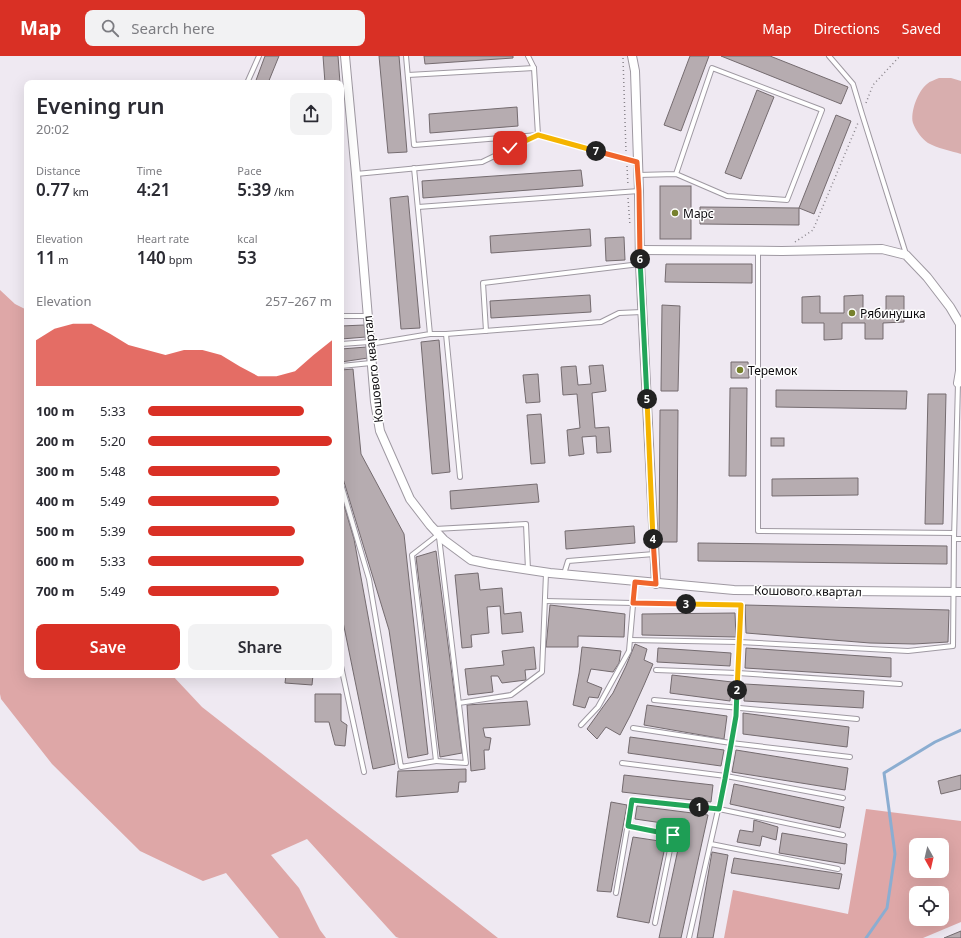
<!DOCTYPE html>
<html lang="en">
<head>
<meta charset="utf-8">
<style>
  body { margin:0; font-family:"Noto Sans",sans-serif; background:#f2f2f3; color:#2b2b33; height:100vh; display:flex; flex-direction:column; font-size:15px; white-space:nowrap }
  * { box-sizing:border-box; margin:0 }
  p { font-size:13px; color:#7c7c81 }
  .icon { flex:none; width:22px; height:22px; fill:none; stroke:currentColor; stroke-width:2; stroke-linecap:round; stroke-linejoin:round }
  .map { position:relative; flex:1; overflow:hidden }
  .details { position:absolute; left:24px; top:24px; width:320px; height:598px; display:flex; flex-direction:column; background:#fff; border-radius:8px; box-shadow:0 4px 16px #0002 }
  .details>* { flex:none }
  .needle { width:26px; rotate:172deg }
  .controls { position:absolute; left:909px; top:782px; display:grid; gap:8px }
  .controls a { display:grid; place-items:center; width:40px; height:40px; border-radius:8px; background:#fff; box-shadow:0 4px 16px #0002; font-size:20px }
  .pin { position:absolute; display:grid; place-items:center; width:34px; height:34px; color:#fff; margin:-17px; border-radius:8px; box-shadow:0 2px 6px #0006 }
  .km { position:absolute; width:20px; height:20px; margin:-10px; border-radius:50%; background:#222; color:#fff; font-size:11px; line-height:20px; text-align:center }
  .round { display:grid; place-items:center; flex:none; width:42px; height:42px; border-radius:8px; background:#f2f2f3 }
  .headline { display:flex; align-items:center; justify-content:space-between; height:68px; padding:0 12px }
  h1 { font-size:22px; font-weight:600; line-height:30px }
  .figures { display:grid; grid-template-columns:repeat(3,1fr); gap:6px; height:68px; padding:4px 12px }
  .figures div { display:grid; align-content:center }
  .figures b { font-size:17px; font-weight:600 }
  .figures small { font-size:11px; font-weight:400 }
  .figures p { font-size:11px }
  .chart { height:112px; padding:8px 12px }
  .chart p { display:flex; justify-content:space-between }
  .chart svg { width:100%; height:72px; margin-top:4px; fill:#d93025; opacity:.7 }
  .primary-button { display:flex; gap:8px; margin-top:auto; padding:8px 12px }
  .primary-button a { flex:1; height:46px; border-radius:8px; background:#d93025; color:#fff; font-size:16px; font-weight:600; line-height:46px; text-align:center }
  .primary-button a+a { background:#f2f2f3; color:#2b2b33 }
  ul { padding:0 12px; list-style:none; font-size:13px }
  li { display:grid; grid-template-columns:64px 48px 1fr; align-items:center; height:30px }
  li i { height:10px; border-radius:5px; background:#d93025 }
  header { display:flex; align-items:center; gap:24px; box-sizing:border-box; height:56px; padding:0 20px; background:#d93025; color:#fff }
  header strong { font-size:19px }
  nav { display:flex; gap:22px; margin-inline-start:auto; font-size:14px }
  .search { width:280px; height:36px; background:#f2f2f3; display:flex; align-items:center; gap:10px; box-sizing:border-box; padding:0 14px; border-radius:8px; color:#7c7c81; font-size:15px }
  .map>svg:first-child { display:block }
  .green { fill:#d8aeae }
  .forest { fill:#dea7a7; fill-rule:evenodd }
  .lines { fill:none; stroke-linecap:round; stroke-linejoin:round }
  .stream { stroke:#8badd1; stroke-width:3 }
  .building { fill:#b6acb0; stroke:#746b6f }
  .service-casing { stroke:#9f99a2; stroke-width:6 }
  .minor-casing { stroke:#9f99a2; stroke-width:10 }
  .path { stroke:#89848b; stroke-width:1.5; stroke-dasharray:1 3; stroke-linecap:butt }
  .service { stroke:#fff; stroke-width:4 }
  .minor { stroke:#fff; stroke-width:8 }
  .split-1-casing { stroke:#fff; stroke-width:8 }
  .split-2-casing { stroke:#fff; stroke-width:8 }
  .split-3-casing { stroke:#fff; stroke-width:8 }
  .split-4-casing { stroke:#fff; stroke-width:8 }
  .split-5-casing { stroke:#fff; stroke-width:8 }
  .split-6-casing { stroke:#fff; stroke-width:8 }
  .split-7-casing { stroke:#fff; stroke-width:8 }
  .split-8-casing { stroke:#fff; stroke-width:8 }
  .split-1 { stroke:#22a559; stroke-width:5 }
  .split-2 { stroke:#22a559; stroke-width:5 }
  .split-3 { stroke:#f5b400; stroke-width:5 }
  .split-4 { stroke:#f0652b; stroke-width:5 }
  .split-5 { stroke:#f5b400; stroke-width:5 }
  .split-6 { stroke:#22a559; stroke-width:5 }
  .split-7 { stroke:#f0652b; stroke-width:5 }
  .split-8 { stroke:#f5b400; stroke-width:5 }
  .poi-dot { fill:#77812d; stroke:#fff; stroke-width:1.5 }
  .labels { text-anchor:middle; dominant-baseline:central; stroke-width:3; stroke-linejoin:round; paint-order:stroke }
  .poi-label { font-size:12px; fill:#0c0a0d; stroke:#fff; text-anchor:start }
  .street-label { font-size:12px; fill:#0c0a0d; stroke:#fff }
</style>
</head>
<body>
<header>
<strong>Map</strong>
<div class="search"><svg class="icon" aria-label="search" viewBox="0 0 24 24"><circle cx="10" cy="10" r="6"/><path d="M15 15l6 6"/></svg>Search here</div>
<nav><a>Map</a><a>Directions</a><a>Saved</a></nav>
</header>
<div class="map">
<svg width="961" height="882" viewBox="0 0 961 882">
  <rect width="100%" height="100%" fill="#efe9f2"/>
  <path class="green" d="M939 22H951L961 25V98C951 95 937 92 928 87 922 83 916 75 913 67 910 56 918 35 927 28 930 25 935 24 939 22Z"/>
  <g class="forest">
    <path d="M0 234 15 248 27 254V619H172L202 651 498 882H399L396 881 307 783 271 799 299 832 320 874 326 882H279L226 817 203 825 140 795 52 708 1 643 0 638Z"/>
    <path d="M866 753 961 765V866L923 882H724L733 834 848 858ZM916 789H942V815H916ZM916 837H942V863H916Z"/>
  </g>
  <g class="lines">
    <path class="stream" d="M866 882 887 852 895 798 884 717 935 686 961 674"/>
  </g>
  <g class="building">
    <path d="M265 0H279L268 27H255Z"/>
    <path d="M323 0H338L340 27H325Z"/>
    <path d="M379 0H399L407 96 388 97Z"/>
    <path d="M424 0H513V2L425 8Z"/>
    <path d="M690 0H709L681 75 664 69Z"/>
    <path d="M721 0H770L848 31 841 48Z"/>
    <path d="M757 34 774 41 741 123 725 117Z"/>
    <path d="M517 51 518 70 430 77 429 58Z"/>
    <path d="M836 59 851 65 814 158 799 152Z"/>
    <path d="M581 114 583 130 423 142 422 125Z"/>
    <rect x="660" y="130" width="31" height="53"/>
    <path d="M408 140 420 272 401 273 390 142Z"/>
    <path d="M700 151 799 152V169L700 168Z"/>
    <path d="M590 173 591 190 491 197 490 180Z"/>
    <path d="M624 181 625 204 606 205 605 182Z"/>
    <path d="M666 208H752V227L665 226Z"/>
    <path d="M341 214 343 250 341 251Z"/>
    <path d="M590 239 591 256 491 262 490 245Z"/>
    <path d="M863 239V257L886 256V240H904V266L883 267V283H865V267H842V283L824 284V267H802V241L820 240V257H844V240Z"/>
    <path d="M662 249 680 250 678 335H661Z"/>
    <path d="M364 269 366 281 341 283V270Z"/>
    <path d="M439 284 450 416 432 418 421 286Z"/>
    <path d="M367 291 368 302 341 306V293Z"/>
    <path d="M731 306H748L749 322H731Z"/>
    <path d="M603 309 606 335 592 337 595 372 609 371 611 396 597 397 596 380 582 381 584 398 569 400 567 374 580 372 577 338 563 339 561 311 576 310 578 329 591 328 589 310Z"/>
    <path d="M353 313 361 398 404 478 428 698 408 702 389 574 341 416V314Z"/>
    <path d="M538 318 540 346 526 347 523 319Z"/>
    <path d="M730 332H747L746 420H729Z"/>
    <path d="M776 334 907 335 906 353 776 351Z"/>
    <path d="M928 338H946L943 468H925Z"/>
    <path d="M660 354H678L677 486H659Z"/>
    <path d="M541 358 545 407 531 408 527 359Z"/>
    <rect x="771" y="382" width="13" height="8"/>
    <path d="M858 422V439L772 440V423Z"/>
    <path d="M537 428 539 446 451 453 450 435Z"/>
    <path d="M341 439 354 483 395 708 373 713 341 556Z"/>
    <path d="M634 470 635 487 566 493 565 475Z"/>
    <path d="M698 487 947 490V508L698 505Z"/>
    <path d="M436 495 462 697 440 701 416 501Z"/>
    <path d="M478 517 480 534 502 532 504 558 521 556 523 576 502 578 500 550 487 551 489 577 471 579 472 591 462 592 455 519Z"/>
    <path d="M550 549 625 558 624 581 578 580V591H546Z"/>
    <path d="M745 549 949 554 948 586 914 588 870 587 746 577Z"/>
    <path d="M735 557 736 581 642 579V558Z"/>
    <path d="M635 588 647 593 644 604 653 608 644 629 630 660 620 679 606 671 597 683 587 673 613 637 626 610Z"/>
    <path d="M534 591 536 613 525 614 526 624 502 627 498 620H491L493 636 468 639 465 613 504 609 502 595Z"/>
    <path d="M582 591 621 595 619 607 613 616 591 613 587 626 602 632 598 642 589 641 585 652 573 649 579 617Z"/>
    <path d="M658 592 731 597 730 610 657 606Z"/>
    <path d="M746 592 891 602V621L745 612Z"/>
    <path d="M286 619H313L312 629 285 627Z"/>
    <path d="M672 619 732 626 730 645 670 637Z"/>
    <path d="M745 628 864 635 863 652 744 645Z"/>
    <path d="M315 638H341V665L347 669 345 690 335 689 329 666H315Z"/>
    <path d="M527 645 530 669 483 672 485 681 491 682 489 694H484L485 713 471 715 467 649Z"/>
    <path d="M647 649 727 660 724 683 644 669Z"/>
    <path d="M743 657 849 671 847 691 743 678Z"/>
    <path d="M630 681 724 694 721 710 628 697Z"/>
    <path d="M736 694 848 712 845 734 732 716Z"/>
    <path d="M466 713V726H459L458 736 396 741 398 715Z"/>
    <path d="M624 719 713 729 711 746 622 736Z"/>
    <path d="M961 719V733L941 738 938 725Z"/>
    <path d="M734 728 844 751 840 772 730 748Z"/>
    <path d="M611 746 627 749 611 836 597 835Z"/>
    <path d="M637 750 708 759 681 882H659L683 770 635 763Z"/>
    <path d="M754 764 778 771 776 784 762 780 760 790 737 786 740 774 753 776Z"/>
    <path d="M782 777 847 788 845 808 779 797Z"/>
    <path d="M633 781 666 786 649 867 617 861Z"/>
    <path d="M712 796 728 799 713 882H697Z"/>
    <path d="M734 802 842 818 839 833 731 817Z"/>
    <path d="M961 875V882H944Z"/>
  </g>
  <g class="lines">
    <defs>
      <g id="service">
        <path d="M406 0 414 89 538 79 534 12 528 0"/>
        <path d="M829 0 853 28 862 58 906 198"/>
        <path d="M408 19 534 12"/>
        <path d="M247 27 259 0"/>
        <path d="M356 118 482 106 538 79 637 106"/>
        <path d="M638 119 676 118 727 140 787 144 822 54 712 12 676 118"/>
        <path d="M418 151 639 135"/>
        <path d="M758 195V475L954 477"/>
        <path d="M341 260H367"/>
        <path d="M486 275 483 227 640 208"/>
        <path d="M430 278H446L601 266 619 257 642 256"/>
        <path d="M446 278 460 421"/>
        <path d="M341 288 369 286"/>
        <path d="M370 288 430 278 414 112"/>
        <path d="M341 310 371 307"/>
        <path d="M341 428 369 523 401 711 436 705 412 499 439 478"/>
        <path d="M435 473 526 468 528 514"/>
        <path d="M954 483H961"/>
        <path d="M564 518 568 505 654 498"/>
        <path d="M545 545 633 547 741 549 736 660 725 723 689 882"/>
        <path d="M630 584 739 586 908 595 953 590 954 483 958 327"/>
        <path d="M341 610 364 716"/>
        <path d="M656 614 738 617 900 628"/>
        <path d="M654 644 857 663"/>
        <path d="M459 647 511 639 542 616 546 517"/>
        <path d="M581 669 598 651 629 595 635 526"/>
        <path d="M633 672 731 687 850 701"/>
        <path d="M436 705 466 707 439 481"/>
        <path d="M622 707 726 720 843 742"/>
        <path d="M628 769 673 779 655 867"/>
        <path d="M711 788 838 813"/>
        <path d="M616 837 632 744 719 753 843 779"/>
      </g>
      <g id="minor">
        <path d="M345 0 356 118 375 346 380 375 410 443 430 469 444 484 471 504 490 508 550 517 734 534 961 536"/>
        <path d="M632 0 635 15 639 135 640 208 656 528"/>
        <path d="M640 194 782 195 882 193 906 199 927 221 950 251 960 268V315L958 327"/>
      </g>
    </defs>
    <use href="#service" class="service-casing"/>
    <use href="#minor" class="minor-casing"/>
    <g class="path">
      <path d="M623 2 626 96"/>
      <path d="M866 47 873 29 900 0"/>
      <path d="M627 110 628 130"/>
      <path d="M628 142 630 170"/>
      <path d="M795 186 813 174 858 67"/>
    </g>
    <use href="#service" class="service"/>
    <use href="#minor" class="minor"/>
  </g>
  <g class="lines">
    <defs>
      <path id="split-1" d="M673 779 628 770 632 744 699 751"/>
      <path id="split-2" d="M699 751 719 753 725 723 736 660 737 634"/>
      <path id="split-3" d="M686 548 741 549 737 634"/>
      <path id="split-4" d="M653 483 656 528 635 526 633 547 686 548"/>
      <path id="split-5" d="M647 343 653 483"/>
      <path id="split-6" d="M640 203 647 343"/>
      <path id="split-7" d="M596 95 637 106 639 135 640 203"/>
      <path id="split-8" d="M510 92 538 79 596 95"/>
    </defs>
    <use href="#split-1" class="split-1-casing"/>
    <use href="#split-2" class="split-2-casing"/>
    <use href="#split-3" class="split-3-casing"/>
    <use href="#split-4" class="split-4-casing"/>
    <use href="#split-5" class="split-5-casing"/>
    <use href="#split-6" class="split-6-casing"/>
    <use href="#split-7" class="split-7-casing"/>
    <use href="#split-8" class="split-8-casing"/>
    <use href="#split-1" class="split-1"/>
    <use href="#split-2" class="split-2"/>
    <use href="#split-3" class="split-3"/>
    <use href="#split-4" class="split-4"/>
    <use href="#split-5" class="split-5"/>
    <use href="#split-6" class="split-6"/>
    <use href="#split-7" class="split-7"/>
    <use href="#split-8" class="split-8"/>
  </g>
  <g class="poi-dot">
    <circle cx="675" cy="157" r="4"/>
    <circle cx="852" cy="257" r="4"/>
    <circle cx="740" cy="314" r="4"/>
  </g>
  <g class="labels">
    <g class="poi-label">
      <text x="683" y="157">Марс</text>
      <text x="860" y="257">Рябинушка</text>
      <text x="748" y="314">Теремок</text>
    </g>
    <g class="street-label">
      <text transform="translate(373 313) rotate(-96)">Кошового квартал</text>
      <text transform="translate(808 535) rotate(1)">Кошового квартал</text>
    </g>
  </g>
</svg>
<div class="controls">
<a><svg class="needle" viewBox="-14 -14 28 28"><path d="M0-13l5 13h-10z" fill="#e53935"/><path d="M0 13l5-13h-10z" fill="#7c7c81"/></svg></a>
<a><svg class="icon" aria-label="locate" viewBox="0 0 24 24"><circle cx="12" cy="12" r="6"/><path d="M12 2v4M12 18v4M2 12h4M18 12h4"/></svg></a>
</div>
<div class="pin" style="left:673px;top:779px;background:#1e9e55"><svg class="icon" aria-label="arrive" viewBox="0 0 24 24"><path d="M6 21V4h12l-3 4 3 4H6"/></svg></div>
<div class="pin" style="left:510px;top:92px;background:#d93025"><svg class="icon" aria-label="check" viewBox="0 0 24 24"><path d="M5 12l5 5 9-10"/></svg></div>
<b class="km" style="left:699px;top:751px">1</b>
<b class="km" style="left:737px;top:634px">2</b>
<b class="km" style="left:686px;top:548px">3</b>
<b class="km" style="left:653px;top:483px">4</b>
<b class="km" style="left:647px;top:343px">5</b>
<b class="km" style="left:640px;top:203px">6</b>
<b class="km" style="left:596px;top:95px">7</b>
<section class="details">
<div class="headline"><div><h1>Evening run</h1><p>20:02</p></div><a class="round"><svg class="icon" aria-label="share" viewBox="0 0 24 24"><path d="M12 15V3M7 8l5-5 5 5M5 13v7h14v-7"/></svg></a></div>
<div class="figures">
<div><p>Distance</p><b>0.77<small> km</small></b></div>
<div><p>Time</p><b>4:21</b></div>
<div><p>Pace</p><b>5:39<small> /km</small></b></div>
</div>
<div class="figures">
<div><p>Elevation</p><b>11<small> m</small></b></div>
<div><p>Heart rate</p><b>140<small> bpm</small></b></div>
<div><p>kcal</p><b>53</b></div>
</div>
<div class="chart"><p><span>Elevation</span>257–267 m</p>
<svg viewBox="0 0 160 44" preserveAspectRatio="none"><path d="M0 44V16L10 9L20 6L30 6L40 12L50 19L60 22L70 25L80 22L90 22L100 25L110 32L120 38L130 38L140 35L150 25L160 16V44z"/></svg>
</div>
<ul>
<li><b>100 m</b>5:33<i style="width:85%"></i></li>
<li><b>200 m</b>5:20<i style="width:100%"></i></li>
<li><b>300 m</b>5:48<i style="width:72%"></i></li>
<li><b>400 m</b>5:49<i style="width:71%"></i></li>
<li><b>500 m</b>5:39<i style="width:80%"></i></li>
<li><b>600 m</b>5:33<i style="width:85%"></i></li>
<li><b>700 m</b>5:49<i style="width:71%"></i></li>
</ul>
<div class="primary-button"><a>Save</a><a>Share</a></div>
</section>
</div>
</body>
</html>
